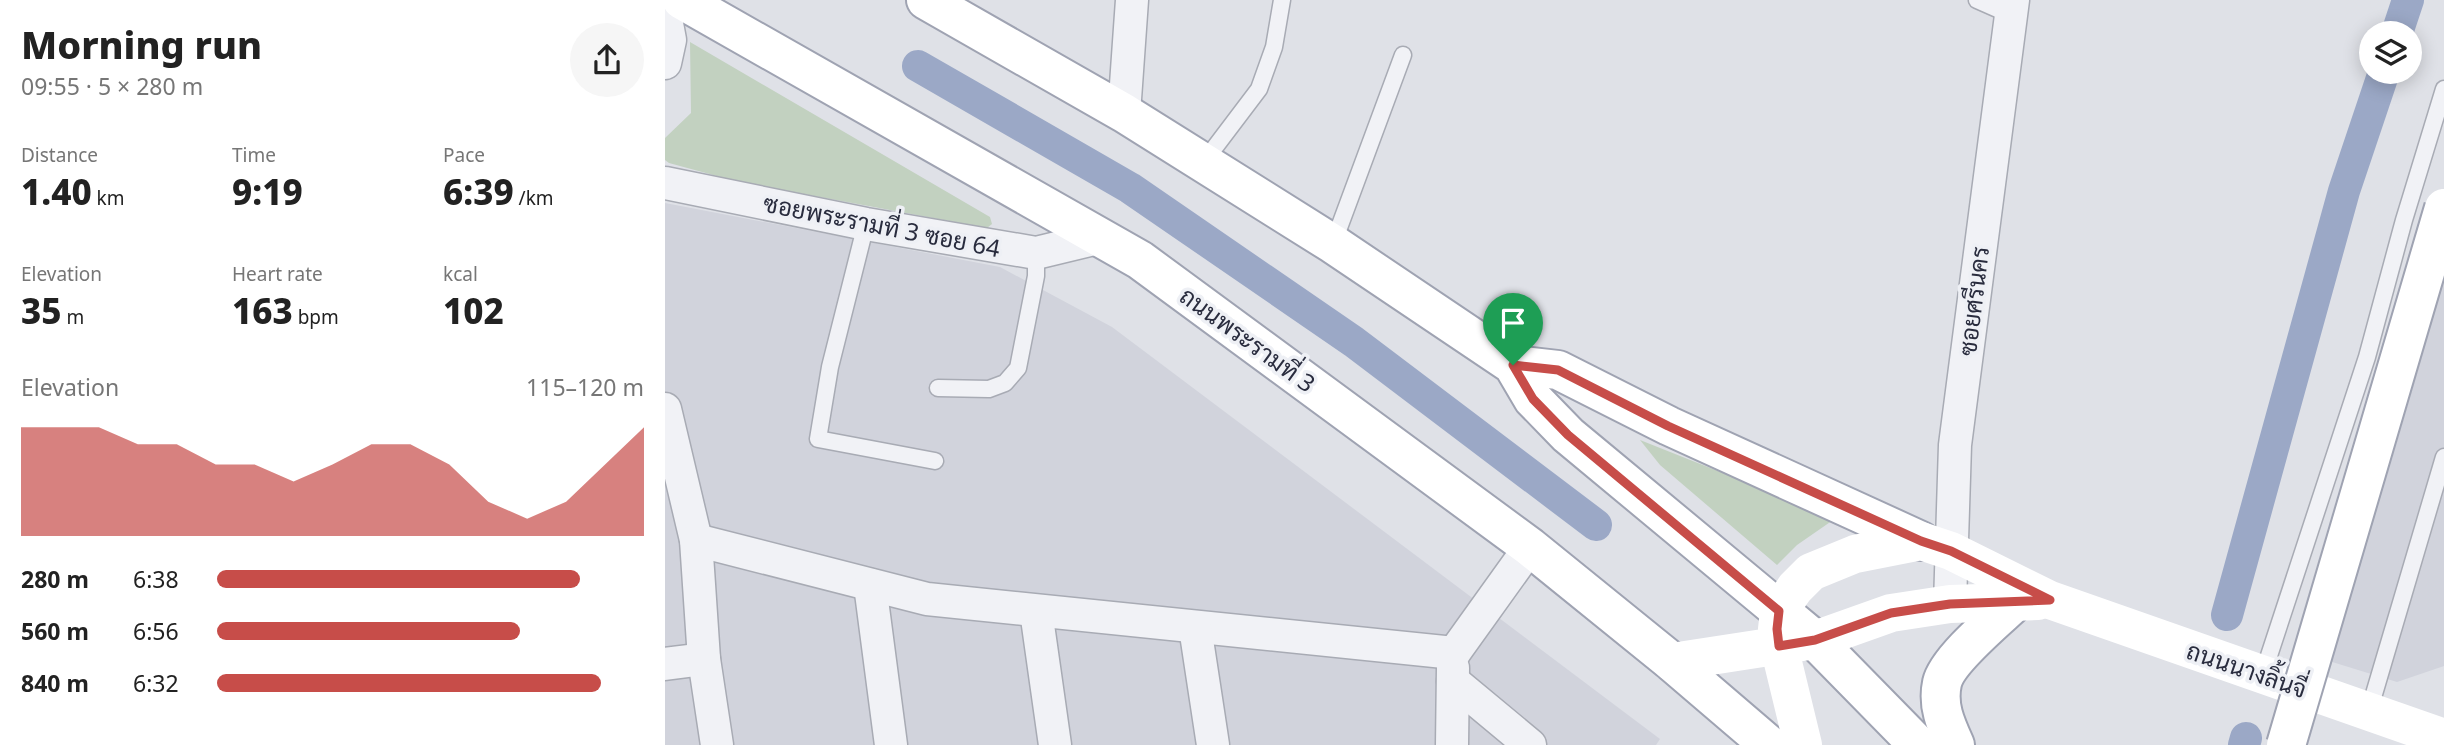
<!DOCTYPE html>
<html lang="en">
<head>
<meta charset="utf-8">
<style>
  body { margin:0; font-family:"Noto Sans",Sarabun,sans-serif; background:#f6f6f6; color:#222; height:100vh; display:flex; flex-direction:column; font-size:26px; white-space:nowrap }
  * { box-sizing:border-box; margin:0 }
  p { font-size:23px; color:#767676 }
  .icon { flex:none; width:38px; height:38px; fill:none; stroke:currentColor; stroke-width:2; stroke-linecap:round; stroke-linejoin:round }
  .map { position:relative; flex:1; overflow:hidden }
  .details { display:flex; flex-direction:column; background:#fff; width:665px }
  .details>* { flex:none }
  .fabs { position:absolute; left:1694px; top:21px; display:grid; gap:14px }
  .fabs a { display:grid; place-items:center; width:63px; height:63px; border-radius:50%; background:#fff; box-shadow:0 4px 18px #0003; font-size:35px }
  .pin { position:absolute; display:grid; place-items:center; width:60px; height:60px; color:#fff; margin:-72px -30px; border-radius:50% 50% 50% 0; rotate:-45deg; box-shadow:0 0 7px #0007 }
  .pin .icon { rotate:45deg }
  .round { display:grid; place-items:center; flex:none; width:74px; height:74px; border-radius:37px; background:#f6f6f6 }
  .summary { display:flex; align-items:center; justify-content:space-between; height:119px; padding:0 21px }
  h1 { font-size:38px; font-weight:800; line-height:52px }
  .figures { display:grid; grid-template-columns:repeat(3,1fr); gap:10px; height:119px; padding:7px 21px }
  .figures div { display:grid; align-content:center }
  .figures b { font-size:35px; font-weight:800 }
  .figures small { font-size:19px; font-weight:400 }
  .figures p { font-size:19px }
  .chart { height:196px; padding:14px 21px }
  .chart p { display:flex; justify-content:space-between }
  .chart svg { width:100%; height:126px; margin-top:7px; fill:#c74d49; opacity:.7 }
  ul { padding:0 21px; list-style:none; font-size:23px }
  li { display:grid; grid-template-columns:112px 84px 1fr; align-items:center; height:52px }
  li i { height:18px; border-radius:9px; background:#c74d49 }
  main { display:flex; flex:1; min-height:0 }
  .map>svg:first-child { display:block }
  .built { fill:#d1d3dc }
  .green { fill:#c2d1c0 }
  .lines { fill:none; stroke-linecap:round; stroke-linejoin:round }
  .canal { stroke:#9ba8c6; stroke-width:32 }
  .service-casing { stroke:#a8abb4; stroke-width:19 }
  .minor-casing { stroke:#a8abb4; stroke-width:35 }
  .primary-casing { stroke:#9fa3b2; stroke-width:42 }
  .service { stroke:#f1f2f6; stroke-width:16 }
  .minor { stroke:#f1f2f6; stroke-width:32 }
  .secondary { stroke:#fff; stroke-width:38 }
  .primary { stroke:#fff; stroke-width:38 }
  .primary-bridge-casing { stroke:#9fa3b2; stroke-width:42; stroke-linecap:butt }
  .primary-bridge { stroke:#fff; stroke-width:38 }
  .route-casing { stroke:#fff; stroke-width:14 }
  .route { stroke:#c74d49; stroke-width:9 }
  .labels { text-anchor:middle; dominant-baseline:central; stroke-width:7; stroke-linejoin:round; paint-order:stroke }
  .street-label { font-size:24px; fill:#292c3e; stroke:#eef0f5 }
</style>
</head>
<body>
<main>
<section class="details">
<div class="summary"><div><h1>Morning run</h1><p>09:55 · 5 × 280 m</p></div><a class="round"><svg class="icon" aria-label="share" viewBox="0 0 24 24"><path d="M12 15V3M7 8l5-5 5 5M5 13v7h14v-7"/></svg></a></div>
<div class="figures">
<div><p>Distance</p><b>1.40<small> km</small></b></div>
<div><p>Time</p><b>9:19</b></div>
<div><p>Pace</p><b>6:39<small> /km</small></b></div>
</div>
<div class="figures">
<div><p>Elevation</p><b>35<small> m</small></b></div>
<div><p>Heart rate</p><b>163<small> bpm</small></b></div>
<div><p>kcal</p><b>102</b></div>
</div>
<div class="chart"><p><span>Elevation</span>115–120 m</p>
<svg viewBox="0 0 160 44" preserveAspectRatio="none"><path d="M0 44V6L10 6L20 6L30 12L40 12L50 19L60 19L70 25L80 19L90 12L100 12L110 19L120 32L130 38L140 32L150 19L160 6V44z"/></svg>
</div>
<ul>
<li><b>280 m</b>6:38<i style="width:85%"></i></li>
<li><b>560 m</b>6:56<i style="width:71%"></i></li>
<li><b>840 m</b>6:32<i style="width:90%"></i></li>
</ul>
</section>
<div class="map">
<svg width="1779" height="745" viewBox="0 0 1779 745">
  <rect width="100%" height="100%" fill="#dfe1e7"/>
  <g class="built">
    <path d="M0 203 335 267 447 327 995 739 991 745H0Z"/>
    <path d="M1779 259V666L1732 682 1664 661Z"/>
  </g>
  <g class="green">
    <path d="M25 42 325 217 327 224 322 228 74 182 4 163 0 160V138L26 113Z"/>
    <path d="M975 440 1171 518 1132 545 1112 565 995 465Z"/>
  </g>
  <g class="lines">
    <g class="canal">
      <path d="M1732 33 1743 0"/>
      <path d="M253 66 465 188 689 342 931 525"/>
      <path d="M1562 615 1679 191 1719 72"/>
      <path d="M1579 745 1581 738"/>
    </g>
    <defs>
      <g id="service">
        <path d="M1312 0 1346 15"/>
        <path d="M538 163 594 89 609 47 617 0"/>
        <path d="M201 224 165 367 153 439 270 461"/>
        <path d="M668 244 738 55"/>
        <path d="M273 388 324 389 340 383 353 368 371 276V253"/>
        <path d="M1598 674 1702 357 1739 220 1779 89"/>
        <path d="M1704 711 1779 457"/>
      </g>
      <g id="minor">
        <path d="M0 13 5 40 0 63"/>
        <path d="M459 113 467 0"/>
        <path d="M0 183 201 224 371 253 433 238"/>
        <path d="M0 409 31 540 39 659 52 745"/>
        <path d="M31 540 262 599 789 653"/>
        <path d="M205 585 226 745"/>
        <path d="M1285 604 1290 445 1348 0"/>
        <path d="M371 611 390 745"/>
        <path d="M530 627 548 745"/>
        <path d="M789 653 865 547"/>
        <path d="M0 664 39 659"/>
        <path d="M788 681 865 745"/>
        <path d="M787 745 788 668"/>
      </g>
      <g id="primary">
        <path d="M17 0 475 260 865 547 1007 662 1104 745"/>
        <path d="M261 0 459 113 668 244 848 365 868 399 903 435 1150 640 1253 745"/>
        <path d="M848 365 893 370 1004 426 1256 541"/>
        <path d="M1290 745C1281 725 1272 706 1277 683 1282 660 1332 619 1349 603"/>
      </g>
    </defs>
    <use href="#service" class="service-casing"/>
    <use href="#minor" class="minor-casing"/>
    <use href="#primary" class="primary-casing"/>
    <use href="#service" class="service"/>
    <use href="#minor" class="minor"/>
    <g class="secondary">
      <path d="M1007 662 1150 640 1226 613 1285 604 1373 601"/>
      <path d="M1138 745 1114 646 1112 629 1114 611 1130 588 1146 572 1190 554 1256 541 1286 551 1385 600 1779 738"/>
    </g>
    <use href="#primary" class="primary"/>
    <defs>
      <path id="primary-bridge" d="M1621 745 1779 208"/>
    </defs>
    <use href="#primary-bridge" class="primary-bridge-casing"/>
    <use href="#primary-bridge" class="primary-bridge"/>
  </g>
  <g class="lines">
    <defs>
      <path id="route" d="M848 365 893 370 1003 426 1256 541 1286 551 1385 600 1285 604 1226 613 1150 640 1114 646 1112 629 1114 611 903 435 868 399Z"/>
    </defs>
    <use href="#route" class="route-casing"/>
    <use href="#route" class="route"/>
  </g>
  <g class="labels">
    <g class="street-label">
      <text transform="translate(217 225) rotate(11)">ซอยพระรามที่ 3 ซอย 64</text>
      <text transform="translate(1308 301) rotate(-83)">ซอยศรีนคร</text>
      <text transform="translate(583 339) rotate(36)">ถนนพระรามที่ 3</text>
      <text transform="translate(1582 669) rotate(19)">ถนนนางลิ้นจี่</text>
    </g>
  </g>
</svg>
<div class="fabs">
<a><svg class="icon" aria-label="layers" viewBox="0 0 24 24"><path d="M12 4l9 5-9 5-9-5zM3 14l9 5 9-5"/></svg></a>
</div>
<div class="pin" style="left:848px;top:365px;background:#1e9e55"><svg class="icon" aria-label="arrive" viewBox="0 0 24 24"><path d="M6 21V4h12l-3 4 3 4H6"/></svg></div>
</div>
</main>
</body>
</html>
